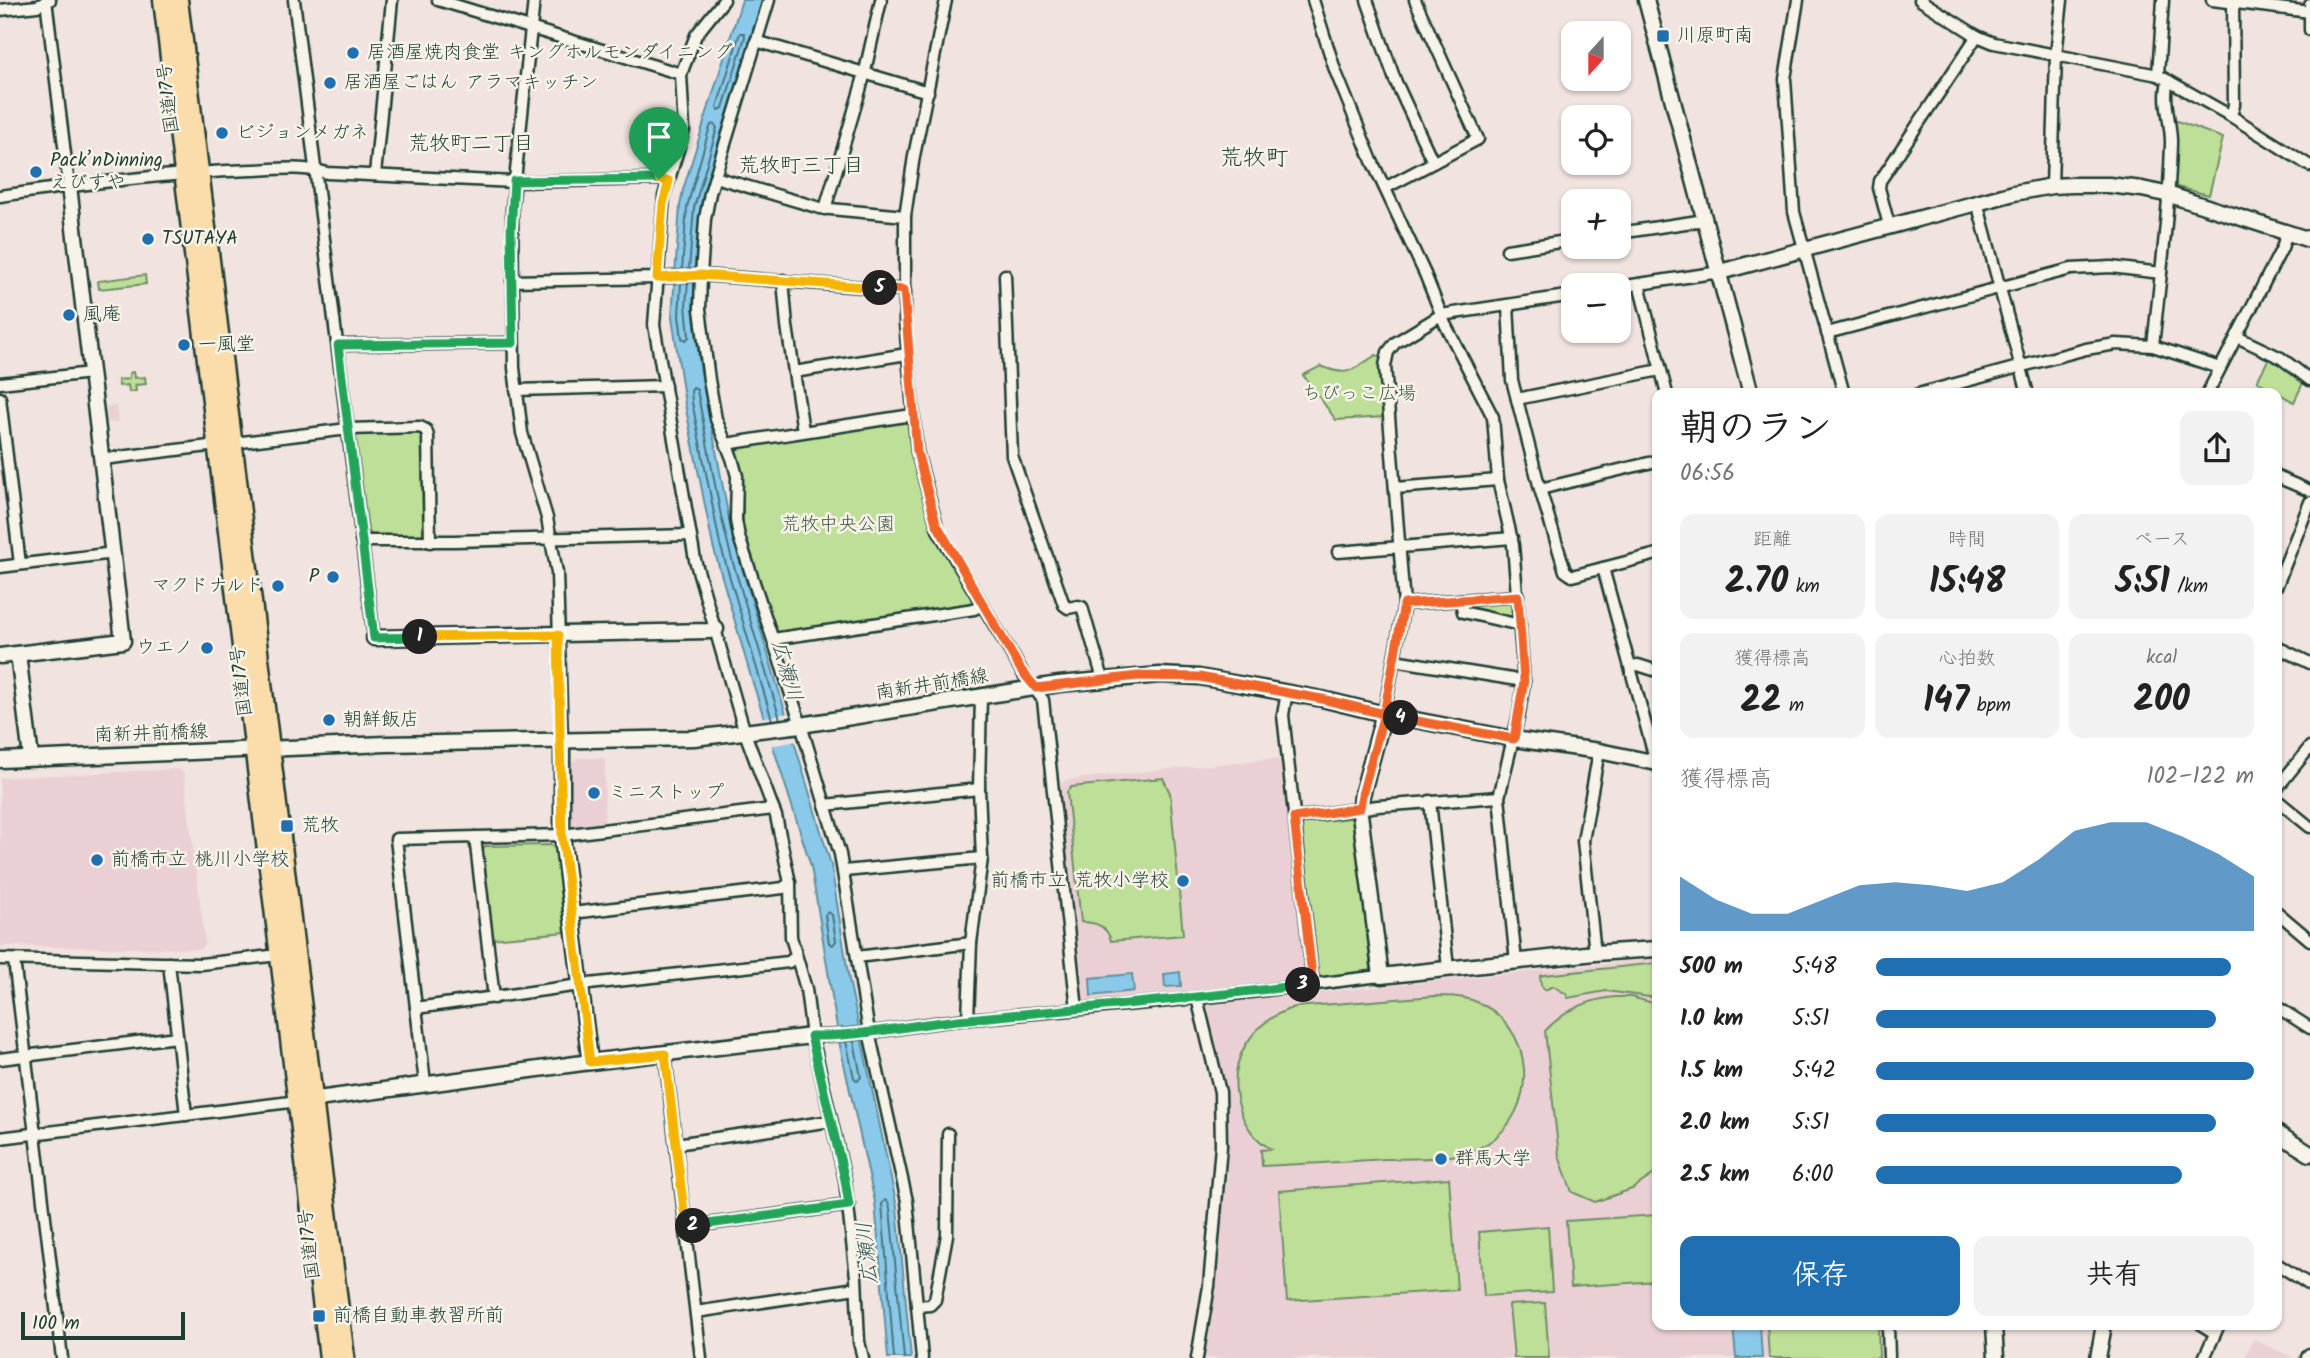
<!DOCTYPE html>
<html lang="ja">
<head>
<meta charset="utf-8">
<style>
  body { margin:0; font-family:Kalam,"Klee One",sans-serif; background:#f2f2f2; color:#222; height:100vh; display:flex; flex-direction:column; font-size:26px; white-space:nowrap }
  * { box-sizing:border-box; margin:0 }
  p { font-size:23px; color:#767676 }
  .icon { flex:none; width:38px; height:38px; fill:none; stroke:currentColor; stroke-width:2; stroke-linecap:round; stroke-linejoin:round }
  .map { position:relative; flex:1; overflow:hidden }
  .sheet { position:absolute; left:1652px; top:388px; width:630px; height:942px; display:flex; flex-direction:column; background:#fff; border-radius:14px; box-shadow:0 2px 5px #0004 }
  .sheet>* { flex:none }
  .needle { width:46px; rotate:201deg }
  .buttons { position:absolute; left:1561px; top:21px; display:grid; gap:14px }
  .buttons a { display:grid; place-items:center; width:70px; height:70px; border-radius:14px; background:#fff; box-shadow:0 2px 5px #0004; font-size:35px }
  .scale { position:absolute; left:21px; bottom:18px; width:164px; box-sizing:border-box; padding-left:7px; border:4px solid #1f3d34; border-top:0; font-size:19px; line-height:24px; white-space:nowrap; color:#1f3d34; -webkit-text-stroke:5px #f7f3e8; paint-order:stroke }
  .pin { position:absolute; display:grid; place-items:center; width:60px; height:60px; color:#fff; margin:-72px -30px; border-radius:50% 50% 50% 0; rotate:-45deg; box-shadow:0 0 7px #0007 }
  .pin .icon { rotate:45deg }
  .km { position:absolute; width:35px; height:35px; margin:-18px; border-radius:50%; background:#222; color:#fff; font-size:19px; line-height:35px; text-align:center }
  .round { display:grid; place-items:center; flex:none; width:74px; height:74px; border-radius:14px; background:#f2f2f2 }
  .overview { display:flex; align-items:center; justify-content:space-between; height:119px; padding:0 28px }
  h1 { font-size:38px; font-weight:800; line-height:52px }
  .metrics { display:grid; grid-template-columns:repeat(3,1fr); gap:10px; height:119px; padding:7px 28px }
  .metrics div { display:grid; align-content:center; border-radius:14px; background:#f2f2f2; text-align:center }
  .metrics b { font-size:35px; font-weight:800 }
  .metrics small { font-size:19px; font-weight:400 }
  .metrics p { font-size:19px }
  .chart { height:196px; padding:14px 28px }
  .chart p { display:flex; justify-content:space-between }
  .chart svg { width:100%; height:126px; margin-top:7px; fill:#1f6fb2; opacity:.7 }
  .button { display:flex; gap:14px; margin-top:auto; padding:14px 28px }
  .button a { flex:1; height:80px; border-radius:14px; background:#1f6fb2; color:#fff; font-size:28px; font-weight:800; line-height:80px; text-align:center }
  .button a+a { background:#f2f2f2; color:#222 }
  ul { padding:0 28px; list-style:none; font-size:23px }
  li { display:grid; grid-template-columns:112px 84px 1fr; align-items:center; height:52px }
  li i { height:18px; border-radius:9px; background:#1f6fb2 }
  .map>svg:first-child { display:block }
  .built { fill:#ead0d4 }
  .green { fill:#bedf98; stroke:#6e8e66; stroke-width:2 }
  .water { fill:#8ac9ea; stroke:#5f91a1; stroke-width:2 }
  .pier { fill:#f1e3df }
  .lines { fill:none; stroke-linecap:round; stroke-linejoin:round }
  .shore { stroke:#4a757d; stroke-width:2 }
  .street-casing { stroke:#1f3d34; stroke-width:15 }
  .secondary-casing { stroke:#1f3d34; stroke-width:19 }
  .highway-casing { stroke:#1f3d34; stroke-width:23 }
  .street { stroke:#f7f3e8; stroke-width:10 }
  .secondary { stroke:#f7f3e8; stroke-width:14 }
  .highway { stroke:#fbddab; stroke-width:18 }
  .split-1-casing { stroke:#fff; stroke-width:14 }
  .split-2-casing { stroke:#fff; stroke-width:14 }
  .split-3-casing { stroke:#fff; stroke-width:14 }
  .split-4-casing { stroke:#fff; stroke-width:14 }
  .split-5-casing { stroke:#fff; stroke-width:14 }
  .split-6-casing { stroke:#fff; stroke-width:14 }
  .split-1 { stroke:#22a559; stroke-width:9 }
  .split-2 { stroke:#f5b400; stroke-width:9 }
  .split-3 { stroke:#22a559; stroke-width:9 }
  .split-4 { stroke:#f0652b; stroke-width:9 }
  .split-5 { stroke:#f0652b; stroke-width:9 }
  .split-6 { stroke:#f5b400; stroke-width:9 }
  .poi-dot { fill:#1f6fb2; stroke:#f7f3e8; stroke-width:2.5 }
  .labels { text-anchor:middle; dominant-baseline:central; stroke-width:5; stroke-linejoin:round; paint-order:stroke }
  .poi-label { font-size:19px; fill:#1f3d34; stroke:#f7f3e8; text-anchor:start }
  .street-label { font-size:19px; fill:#1f3d34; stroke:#f7f3e8 }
  .park-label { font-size:19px; fill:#3f5d48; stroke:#f7f3e8 }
  .neighbourhood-label { font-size:21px; fill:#1f3d34; stroke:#f7f3e8 }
  .water-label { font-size:21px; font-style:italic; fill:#345958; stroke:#f7f3e8 }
  .quarter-label { font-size:23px; fill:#1f3d34; stroke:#f7f3e8 }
</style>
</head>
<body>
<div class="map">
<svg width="2310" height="1358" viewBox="0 0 2310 1358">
  <rect width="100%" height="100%" fill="#f1e3df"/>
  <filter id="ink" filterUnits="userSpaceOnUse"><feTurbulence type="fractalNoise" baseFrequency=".0143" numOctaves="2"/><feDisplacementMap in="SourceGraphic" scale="14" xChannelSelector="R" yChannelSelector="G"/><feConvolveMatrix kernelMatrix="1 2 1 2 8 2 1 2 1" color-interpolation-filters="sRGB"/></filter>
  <g filter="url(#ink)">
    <g class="built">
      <path d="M116 406 118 422 107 423 105 407Z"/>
      <path d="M577 758H605L604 826 573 828 569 825V765Z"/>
      <path d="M1277 758 1283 763 1305 976 1302 981 1089 1004 1083 999 1060 786 1065 780Z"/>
      <path d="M178 769 184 774 205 943 201 949 0 946V778Z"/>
      <path d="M1657 959V1325H1882L1883 1358H1202L1210 1314 1218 1254 1225 1140 1203 1011 1205 1004Z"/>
      <path d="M2253 1339 2294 1358H2245Z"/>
    </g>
    <g class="green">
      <path d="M2175 120 2223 138 2209 195 2177 187 2175 184Z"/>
      <path d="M145 275 146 284 99 289 98 281Z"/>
      <path d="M1376 355 1381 357 1385 417 1336 420 1303 375 1321 366C1349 378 1352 370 1376 355Z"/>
      <path d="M2269 358 2282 365 2304 381 2294 402 2257 381Z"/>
      <path d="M133 372 134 378 145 377 146 384 135 385 136 391 129 392 128 385 119 386 118 380 129 379V373Z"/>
      <path d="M904 422 909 424 911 448 933 530 973 598 970 605 778 632 775 629 743 527V476L736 454 738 446Z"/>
      <path d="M417 432 422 437 423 537H373L368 530 356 437 358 433Z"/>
      <path d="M1514 599 1515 619 1468 611 1465 603Z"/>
      <path d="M1163 778 1170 793 1183 935 1111 941C1107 926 1096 922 1081 922L1067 792 1071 787Z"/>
      <path d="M1349 818 1355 822 1371 969 1367 974 1319 978 1316 974 1301 828 1304 823Z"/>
      <path d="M551 845 555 849 565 932 492 939 482 851 485 846Z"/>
      <path d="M1657 963V998L1606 991 1568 998 1566 994 1553 986 1545 990 1541 985 1540 976 1544 975Z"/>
      <path d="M1435 996C1448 996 1460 996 1472 1000 1536 1022 1542 1111 1485 1145 1457 1161 1417 1158 1385 1159 1344 1162 1303 1164 1262 1166L1261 1150 1271 1149C1254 1139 1244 1125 1239 1106 1226 1061 1251 1021 1295 1007Z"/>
      <path d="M1616 997H1631L1657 1004V1172L1632 1189 1595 1202 1572 1192 1559 1156 1545 1031C1565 1010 1587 999 1616 997Z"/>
      <path d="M1449 1178 1457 1290 1287 1301 1279 1191Z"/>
      <path d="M1657 1215V1281L1571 1287 1566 1221Z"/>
      <path d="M1548 1226 1552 1292 1484 1296 1479 1232Z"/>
      <path d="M1545 1303 1549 1358H1514L1509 1305Z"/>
      <path d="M1767 1325H1878L1879 1358H1769Z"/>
    </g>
    <g class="water">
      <path d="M742 0H764L701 209 693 305 699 360 728 514 738 554 831 865 849 980 897 1207 911 1358H888L875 1202 840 1046 811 866 751 677 713 546 685 404 672 317 680 206 683 190Z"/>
      <path d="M1180 972 1181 986 1165 987 1164 974Z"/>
      <path d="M1132 974 1134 991 1091 996 1090 978Z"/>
      <path d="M1733 1325H1760L1762 1358H1736Z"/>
    </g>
    <path class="pier" d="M789 713 797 741 770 746 761 718Z"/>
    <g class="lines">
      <g class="shore">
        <path d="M740 33H744L745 37 723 108 719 110 717 107Z"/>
        <path d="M682 270 687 207 709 130 711 125 714 124 717 128 694 208 689 269"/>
        <path d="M681 283 679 316 682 338 686 340 689 337 686 305 688 282"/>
        <path d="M772 720 720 544 692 402 691 391 693 388 697 390 721 516 731 556 780 719"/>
        <path d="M828 912 832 915 836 941 833 945 829 943 825 915Z"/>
        <path d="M846 1041 854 1078 858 1081 861 1077 854 1041"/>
        <path d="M894 1358 882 1204 885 1200 888 1202 890 1208 904 1358"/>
      </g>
      <defs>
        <g id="street">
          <path d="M46 0 69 186"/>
          <path d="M294 0 374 638"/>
          <path d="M438 0 681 74"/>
          <path d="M534 0 512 209 514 368 522 433 547 518 557 573 562 741"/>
          <path d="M724 0 696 35 681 74 684 130 664 196 654 325 695 560 745 733 776 816 790 883 791 937 806 989 812 1036 845 1180 856 1277 859 1342 863 1358"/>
          <path d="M769 0 710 193 705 219 701 275 700 309 709 380 716 419 732 458 737 476 736 520 739 537 801 725 840 854 869 1032 907 1201 922 1358"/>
          <path d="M946 0 914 156 905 216V324L917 452 938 530 1024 675 1043 700 1077 1009"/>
          <path d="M1313 0 1335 70 1372 161 1425 274 1445 324 1493 417 1498 480 1513 545 1524 681 1519 714 1499 797 1516 962"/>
          <path d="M1367 0 1395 80 1433 162"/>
          <path d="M1798 0 1785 79 1794 212 1844 394"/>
          <path d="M1920 0 1977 36 1994 43 2158 75 2231 116 2310 166"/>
          <path d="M2212 0 2310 12"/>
          <path d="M2310 5V30"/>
          <path d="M0 10 37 6 50 0"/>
          <path d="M756 41 928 92"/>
          <path d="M2158 75 2163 0"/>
          <path d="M2231 116 2234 105 2233 0"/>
          <path d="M375 175 392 0"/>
          <path d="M715 177 820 208 905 216"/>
          <path d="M2052 186 2056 55 2062 0"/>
          <path d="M1385 188 1478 139 1415 0"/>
          <path d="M0 196C83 184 167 173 252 170 276 169 303 166 327 173L514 182 659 179 669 181"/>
          <path d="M1977 202 2028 394"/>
          <path d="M825 209 863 80 881 0"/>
          <path d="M1889 225 1879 188 1880 181 1977 36"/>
          <path d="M1619 233 1705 220"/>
          <path d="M1507 250 1573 240"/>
          <path d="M1005 275 1012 456 1064 605 1068 608 1078 606 1082 607 1103 679"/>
          <path d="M783 280 787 326 803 431"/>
          <path d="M512 281 657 278 701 275 904 290"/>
          <path d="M1639 284 1667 394"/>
          <path d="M1619 287 1720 272"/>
          <path d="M1508 305 1512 380 1540 489 1565 571 1572 576 1657 554"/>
          <path d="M1827 333 2071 269 2111 267 2161 273"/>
          <path d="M2237 337 2281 358 2310 380"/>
          <path d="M338 345 513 343"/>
          <path d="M2153 346C2160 279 2169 212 2171 144 2172 125 2161 96 2169 81"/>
          <path d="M794 372 907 354"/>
          <path d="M0 383 91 373"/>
          <path d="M516 390 665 386"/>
          <path d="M1918 394 2086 349 2116 344 2153 346 2220 368"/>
          <path d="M2207 394 2282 248 2287 232"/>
          <path d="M0 398 20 564"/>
          <path d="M1517 399 1660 370"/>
          <path d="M726 444 912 415"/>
          <path d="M103 459 348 429 420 427 426 430 428 436 430 542"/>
          <path d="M2277 477 2310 491"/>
          <path d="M1395 488 1498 480"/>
          <path d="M1540 489 1657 461"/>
          <path d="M361 541H454L690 535"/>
          <path d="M1338 552 1512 538"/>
          <path d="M0 567 114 553"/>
          <path d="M1603 568 1657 766"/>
          <path d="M2277 585 2310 502"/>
          <path d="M1461 600 1463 612 1520 625"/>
          <path d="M1404 604 1518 596"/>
          <path d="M773 639 974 609 982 605"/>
          <path d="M2277 647 2310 663"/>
          <path d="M1394 660 1524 681"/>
          <path d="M1630 666 1638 665 1657 671"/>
          <path d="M1287 692 1283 715 1313 984"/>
          <path d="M1384 714 1404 604 1385 366 1388 352 1395 343 1441 315 1573 295"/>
          <path d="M2277 788 2310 747"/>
          <path d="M2277 800 2310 827"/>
          <path d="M1430 801 1448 968"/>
          <path d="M825 805 979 789"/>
          <path d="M1295 818 1378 806 1499 797"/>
          <path d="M475 837 494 998"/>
          <path d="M844 871 982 858"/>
          <path d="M2277 912 2310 940"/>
          <path d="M572 913 783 888 790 883"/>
          <path d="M1595 953 1583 841 1599 751"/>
          <path d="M857 957 971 943"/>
          <path d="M0 959 201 964 279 955"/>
          <path d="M14 960 62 1358"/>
          <path d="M169 963 186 1115"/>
          <path d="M2277 1007 2310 1028"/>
          <path d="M416 1008 580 985 789 962 796 956"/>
          <path d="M968 1019 971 943 982 858 979 789 981 696"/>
          <path d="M812 1036C864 1037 917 1023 970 1019 1045 1012 1121 1006 1197 998 1258 992 1320 983 1381 976"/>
          <path d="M665 1054 701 1358"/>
          <path d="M0 1059 177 1037"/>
          <path d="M425 1083 396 839 562 835 773 809"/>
          <path d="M0 1138 298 1101"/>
          <path d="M676 1144 831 1121"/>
          <path d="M686 1227 849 1205"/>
          <path d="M2277 1264 2310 1285"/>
          <path d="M917 1306 930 1305 935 1300 947 1235 948 1134"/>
          <path d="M696 1312 856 1288"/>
          <path d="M1888 1325 1889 1358"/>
          <path d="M2202 1325 2215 1333"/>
          <path d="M1197 1358 1209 1286 1221 1146 1220 1092 1197 998"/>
          <path d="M2204 1358 2219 1325"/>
        </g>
        <g id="secondary">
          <path d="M1646 0 1751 394"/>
          <path d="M1720 272 2014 193 2052 186 2072 185H2109L2142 189 2170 195 2310 240"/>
          <path d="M374 638 709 631 716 629"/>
          <path d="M18 654 31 758"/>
          <path d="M0 656 123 641 69 186"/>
          <path d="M1384 714 1362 795 1360 814 1381 976 1595 953 1657 949"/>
          <path d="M562 741V835L590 1062"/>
          <path d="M0 760 386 744 694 738 801 725 1059 684 1160 675 1199 677 1322 699 1384 714 1514 739 1599 751 1657 763"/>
          <path d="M303 1101 590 1062 812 1036"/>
          <path d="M2277 1133 2310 1154"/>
          <path d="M1994 1325 1996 1358"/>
          <path d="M2098 1358 2104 1325"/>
          <path d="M2309 1358 2310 1356"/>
        </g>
        <g id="highway">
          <path d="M163 0 329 1358"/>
          <path d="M178 0 345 1358"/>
        </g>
      </defs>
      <use href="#street" class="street-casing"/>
      <use href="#secondary" class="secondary-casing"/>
      <use href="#highway" class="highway-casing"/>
      <use href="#street" class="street"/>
      <use href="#secondary" class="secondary"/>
      <use href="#highway" class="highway"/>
    </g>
  </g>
  <g class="lines" filter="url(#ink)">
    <defs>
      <path id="split-1" d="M420 637 374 638 338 345 513 343 511 231 514 181 659 179"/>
      <path id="split-2" d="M420 637 558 635 562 835 590 1062 665 1054 686 1227 693 1226"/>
      <path id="split-3" d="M693 1226 849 1205 845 1180 811 1036C864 1037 917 1023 970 1019 1081 1008 1192 999 1303 985"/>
      <path id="split-4" d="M1303 985 1313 984 1294 818 1360 808 1362 795 1384 714 1404 604 1518 596 1524 681 1514 739 1401 718"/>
      <path id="split-5" d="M880 288 904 290 917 452 936 523 1021 670 1036 688 1138 676 1199 677 1322 699 1401 718"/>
      <path id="split-6" d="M659 179 669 181 663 204 657 278 701 275 880 288"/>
    </defs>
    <use href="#split-1" class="split-1-casing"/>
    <use href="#split-2" class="split-2-casing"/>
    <use href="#split-3" class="split-3-casing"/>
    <use href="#split-4" class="split-4-casing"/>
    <use href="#split-5" class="split-5-casing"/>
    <use href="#split-6" class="split-6-casing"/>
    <use href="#split-1" class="split-1"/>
    <use href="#split-2" class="split-2"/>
    <use href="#split-3" class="split-3"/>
    <use href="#split-4" class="split-4"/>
    <use href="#split-5" class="split-5"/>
    <use href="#split-6" class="split-6"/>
  </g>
  <g class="poi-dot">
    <rect x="1656" y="29" width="14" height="14" rx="3.5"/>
    <circle cx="353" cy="53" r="7"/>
    <circle cx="330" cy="83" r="7"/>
    <circle cx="222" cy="133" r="7"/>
    <circle cx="36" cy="172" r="7"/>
    <circle cx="148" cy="239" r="7"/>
    <circle cx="69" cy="315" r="7"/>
    <circle cx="184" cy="345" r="7"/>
    <circle cx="333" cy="577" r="7"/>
    <circle cx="278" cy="586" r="7"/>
    <circle cx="207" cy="648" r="7"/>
    <circle cx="329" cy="720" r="7"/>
    <circle cx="594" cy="793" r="7"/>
    <rect x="280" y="819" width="14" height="14" rx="3.5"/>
    <circle cx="97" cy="860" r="7"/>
    <circle cx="1183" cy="881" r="7"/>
    <circle cx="1441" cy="1159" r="7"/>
    <rect x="312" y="1309" width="14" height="14" rx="3.5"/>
  </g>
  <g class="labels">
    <g class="poi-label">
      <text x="1677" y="36">川原町南</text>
      <text x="367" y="53">居酒屋焼肉食堂 キングホルモンダイニング</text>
      <text x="344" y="83">居酒屋ごはん アラマキッチン</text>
      <text x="236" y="133">ビジョンメガネ</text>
      <text x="50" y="161">Pack’nDinning<tspan x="50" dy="22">えびすや</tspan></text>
      <text x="162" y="239">TSUTAYA</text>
      <text x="83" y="315">風庵</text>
      <text x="198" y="345">一風堂</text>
      <text x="319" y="577" text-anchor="end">P</text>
      <text x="264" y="586" text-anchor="end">マクドナルド</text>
      <text x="193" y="648" text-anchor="end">ウエノ</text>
      <text x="343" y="720">朝鮮飯店</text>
      <text x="608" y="793">ミニストップ</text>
      <text x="301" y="826">荒牧</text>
      <text x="111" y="860">前橋市立 桃川小学校</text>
      <text x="1169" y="881" text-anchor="end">前橋市立 荒牧小学校</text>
      <text x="1455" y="1159">群馬大学</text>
      <text x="333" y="1316">前橋自動車教習所前</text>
    </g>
    <g class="street-label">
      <text transform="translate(169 98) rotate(-97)">国道17号</text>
      <text transform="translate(242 681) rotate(-97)">国道17号</text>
      <text transform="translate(932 685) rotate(-9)">南新井前橋線</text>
      <text transform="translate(151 734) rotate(-2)">南新井前橋線</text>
      <text transform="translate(310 1244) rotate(-97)">国道17号</text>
    </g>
    <g class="park-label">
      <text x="1359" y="394">ちびっこ広場</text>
      <text x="838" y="525">荒牧中央公園</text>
    </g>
    <g class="neighbourhood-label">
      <text x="471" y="144">荒牧町二丁目</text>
      <text x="801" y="166">荒牧町三丁目</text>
    </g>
    <g class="water-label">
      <text transform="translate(786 671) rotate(74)">広瀬川</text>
      <text transform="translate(868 1253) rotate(-96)">広瀬川</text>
    </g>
    <g class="quarter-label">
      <text x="1254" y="159">荒牧町</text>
    </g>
  </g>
</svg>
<div class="buttons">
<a><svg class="needle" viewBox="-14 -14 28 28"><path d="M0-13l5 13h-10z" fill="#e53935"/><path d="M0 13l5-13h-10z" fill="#767676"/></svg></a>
<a><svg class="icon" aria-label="locate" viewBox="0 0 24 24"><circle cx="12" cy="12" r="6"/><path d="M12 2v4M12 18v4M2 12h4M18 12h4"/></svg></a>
<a>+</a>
<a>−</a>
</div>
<div class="scale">100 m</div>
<div class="pin" style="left:659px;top:179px;background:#1e9e55"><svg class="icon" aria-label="arrive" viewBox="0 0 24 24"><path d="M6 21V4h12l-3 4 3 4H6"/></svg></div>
<b class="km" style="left:420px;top:637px">1</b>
<b class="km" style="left:693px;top:1226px">2</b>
<b class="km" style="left:1303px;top:985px">3</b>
<b class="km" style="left:1401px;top:718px">4</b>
<b class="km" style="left:880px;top:288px">5</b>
<section class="sheet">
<div class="overview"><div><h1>朝のラン</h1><p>06:56</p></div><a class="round"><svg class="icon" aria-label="share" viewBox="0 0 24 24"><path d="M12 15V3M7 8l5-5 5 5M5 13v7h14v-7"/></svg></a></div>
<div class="metrics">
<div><p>距離</p><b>2.70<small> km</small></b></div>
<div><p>時間</p><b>15:48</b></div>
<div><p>ペース</p><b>5:51<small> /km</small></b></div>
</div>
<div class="metrics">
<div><p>獲得標高</p><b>22<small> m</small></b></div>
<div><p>心拍数</p><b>147<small> bpm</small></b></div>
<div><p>kcal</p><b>200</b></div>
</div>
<div class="chart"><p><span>獲得標高</span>102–122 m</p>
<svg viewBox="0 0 160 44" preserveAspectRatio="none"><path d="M0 44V25L10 33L20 38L30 38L40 33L50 28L60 27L70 28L80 30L90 27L100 19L110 9L120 6L130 6L140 11L150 17L160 25V44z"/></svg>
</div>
<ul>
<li><b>500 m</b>5:48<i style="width:94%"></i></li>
<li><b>1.0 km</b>5:51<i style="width:90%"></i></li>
<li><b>1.5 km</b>5:42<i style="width:100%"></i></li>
<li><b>2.0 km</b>5:51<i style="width:90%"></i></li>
<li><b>2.5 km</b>6:00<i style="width:81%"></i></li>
</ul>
<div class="button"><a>保存</a><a>共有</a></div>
</section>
</div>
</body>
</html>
